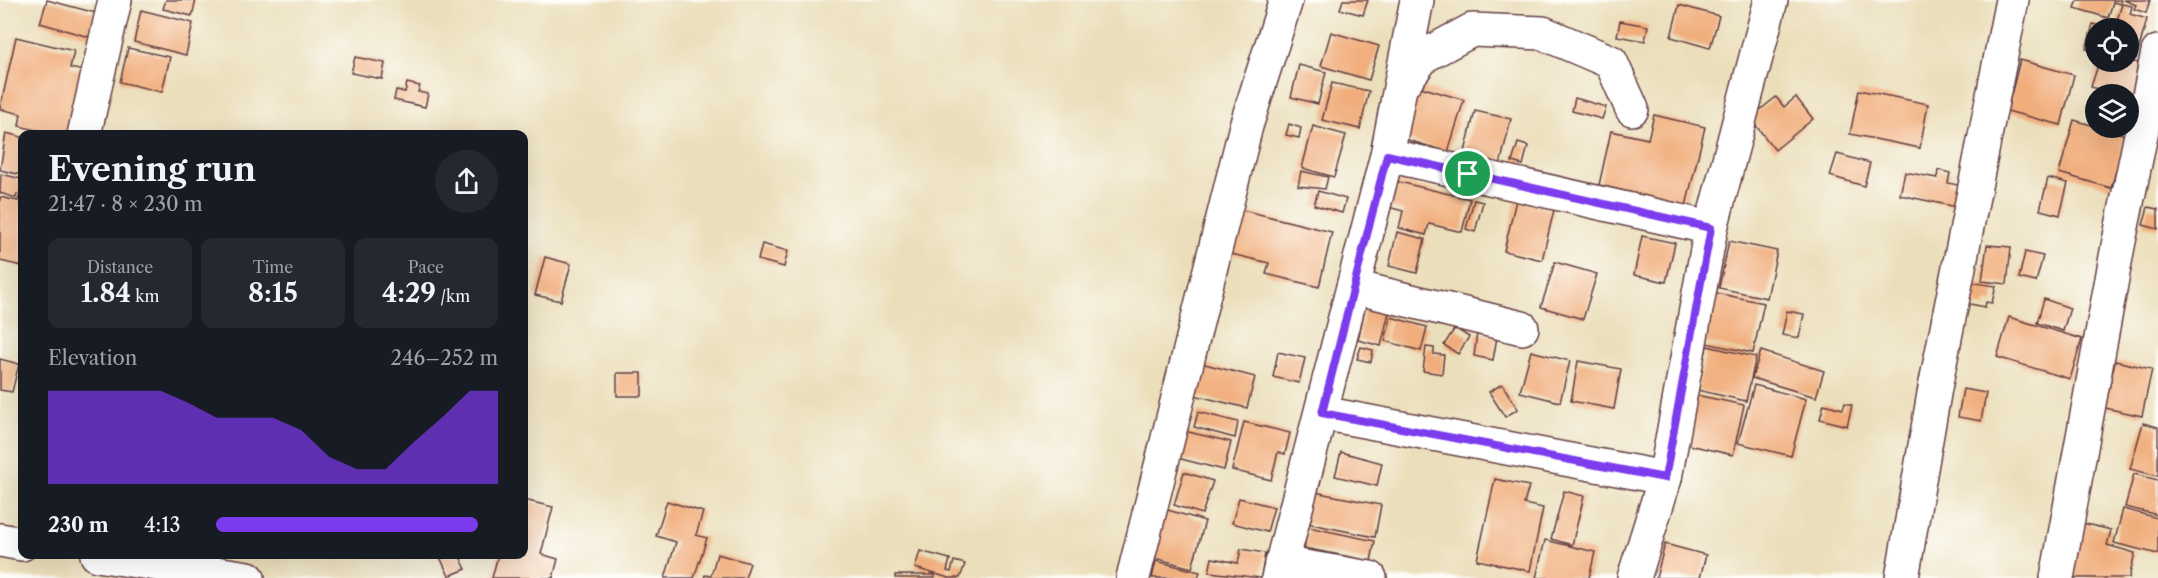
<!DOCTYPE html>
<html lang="en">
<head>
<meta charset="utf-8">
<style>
  body { margin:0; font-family:"Libre Caslon Text",serif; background:#242831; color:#f1f3f6; height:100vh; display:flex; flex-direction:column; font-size:22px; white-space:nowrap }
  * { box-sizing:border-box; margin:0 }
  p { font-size:20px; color:#9ea1a6 }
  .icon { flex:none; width:33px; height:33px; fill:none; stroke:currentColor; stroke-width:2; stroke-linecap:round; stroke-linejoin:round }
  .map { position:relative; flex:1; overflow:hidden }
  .drawer { position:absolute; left:18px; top:130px; width:510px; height:429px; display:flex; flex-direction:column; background:#171b24; border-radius:12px; box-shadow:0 6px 24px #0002 }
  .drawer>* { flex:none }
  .fabs { position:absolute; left:2085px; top:18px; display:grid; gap:12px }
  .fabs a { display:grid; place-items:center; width:54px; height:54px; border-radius:50%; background:#171b24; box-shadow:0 6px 24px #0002; font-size:30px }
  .pin { position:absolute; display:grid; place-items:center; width:51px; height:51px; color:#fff; margin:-26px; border:3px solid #fff; border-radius:50%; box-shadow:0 2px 6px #0007 }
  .round { display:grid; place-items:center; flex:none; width:63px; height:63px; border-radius:32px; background:#242831 }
  .headline { display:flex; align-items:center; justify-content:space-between; height:102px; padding:0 30px }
  h1 { font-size:33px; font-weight:700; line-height:45px }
  .stats { display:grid; grid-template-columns:repeat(3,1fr); gap:9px; height:102px; padding:6px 30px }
  .stats div { display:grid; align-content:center; border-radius:12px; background:#242831; text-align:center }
  .stats b { font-size:26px; font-weight:700 }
  .stats small { font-size:16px; font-weight:400 }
  .stats p { font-size:16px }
  .chart { height:168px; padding:12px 30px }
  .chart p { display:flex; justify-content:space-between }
  .chart svg { width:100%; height:108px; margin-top:6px; fill:#7c3aed; opacity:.7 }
  ul { padding:0 30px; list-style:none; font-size:20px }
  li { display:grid; grid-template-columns:96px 72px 1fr; align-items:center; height:45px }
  li i { height:15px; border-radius:8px; background:#7c3aed }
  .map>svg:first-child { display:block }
  .building { fill:#f1ad7b }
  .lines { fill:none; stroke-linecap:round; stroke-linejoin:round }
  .minor-casing { stroke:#623c40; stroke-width:36 }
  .minor { stroke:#fff; stroke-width:33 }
  .route-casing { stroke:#fff; stroke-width:12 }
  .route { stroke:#7c3aed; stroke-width:8 }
</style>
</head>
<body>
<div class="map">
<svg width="2158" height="578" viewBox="0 0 2158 578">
  <rect width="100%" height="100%" fill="#fdfcf7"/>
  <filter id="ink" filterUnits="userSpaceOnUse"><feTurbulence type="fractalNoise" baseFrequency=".0167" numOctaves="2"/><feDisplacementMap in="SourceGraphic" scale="12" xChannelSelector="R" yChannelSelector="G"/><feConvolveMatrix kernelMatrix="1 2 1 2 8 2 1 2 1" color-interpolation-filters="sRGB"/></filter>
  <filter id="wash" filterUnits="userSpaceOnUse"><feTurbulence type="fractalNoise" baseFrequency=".008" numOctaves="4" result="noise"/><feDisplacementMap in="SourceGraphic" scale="24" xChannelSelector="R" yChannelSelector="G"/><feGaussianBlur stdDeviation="1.35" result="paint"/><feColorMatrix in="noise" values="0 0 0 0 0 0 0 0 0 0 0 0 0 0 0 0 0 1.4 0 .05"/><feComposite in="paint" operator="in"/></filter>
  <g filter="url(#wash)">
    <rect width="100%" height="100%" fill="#ebdeba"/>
    <g id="blocks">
      <g class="building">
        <path d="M47 0 96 13 89 37 40 23Z"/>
        <path d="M166 0H196L192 16 163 9Z"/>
        <path d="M1343 0H1368L1363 15 1340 9Z"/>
        <path d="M2078 0H2121L2120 4 2113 2 2108 18 2075 8Z"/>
        <path d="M2124 0H2150L2146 13 2134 9 2136 5Z"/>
        <path d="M2122 4 2132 6 2130 14 2147 19 2136 59 2128 57V28H2096V52L2086 49 2093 24 2103 27 2105 20 2116 24Z"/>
        <path d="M1679 5 1719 16 1710 48 1671 37Z"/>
        <path d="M141 10 193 23 186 55 134 42Z"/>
        <path d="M1620 21 1648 26 1645 41 1617 36Z"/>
        <path d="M1331 32 1379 46 1369 80 1321 66Z"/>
        <path d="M16 37 74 51 70 68 88 72 73 135H57L19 126 21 114 0 109Z"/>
        <path d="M128 48 170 57 162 92 120 82Z"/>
        <path d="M355 57 385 63 382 79 351 73Z"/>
        <path d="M2020 60 2074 75 2061 125 2007 111Z"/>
        <path d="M2128 60 2145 65 2134 100 2128 98V94H2116L2091 87 2099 62Z"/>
        <path d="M1299 65 1326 72 1318 104 1291 97Z"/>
        <path d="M407 83 420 86 418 92 428 94 425 107 394 100 396 90 405 92Z"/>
        <path d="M1332 83 1369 91 1360 129 1322 120Z"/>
        <path d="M1414 85 1464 100 1448 152 1398 137Z"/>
        <path d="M1859 90 1928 104 1920 148 1850 134Z"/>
        <path d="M1776 97 1784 107 1796 97 1813 119 1775 150 1750 118Z"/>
        <path d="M1575 98 1606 107 1602 119 1572 111Z"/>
        <path d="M1475 111 1511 119 1500 165 1464 156Z"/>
        <path d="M1654 115 1705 127 1686 206 1599 185 1611 131 1648 139Z"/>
        <path d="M2074 120 2126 135 2111 188 2059 173Z"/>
        <path d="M1289 124 1301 128 1299 138 1286 135Z"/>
        <path d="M1313 126 1346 135 1334 177 1302 168Z"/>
        <path d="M6 133 22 137V175L0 170Z"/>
        <path d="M1518 143 1528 146 1523 165 1512 162Z"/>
        <path d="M1837 154 1870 163 1864 186 1830 176Z"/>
        <path d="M1938 170 1950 173 1948 183 1962 186 1957 207 1900 195 1905 172 1937 178Z"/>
        <path d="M1301 171 1328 177 1325 189 1298 186Z"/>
        <path d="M1 174 22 179V195L17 194 16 198 0 193Z"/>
        <path d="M2048 178 2068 183 2060 215 2040 210Z"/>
        <path d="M1391 180 1470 199 1462 232 1429 224 1426 235 1399 228 1403 211 1385 206Z"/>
        <path d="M1318 191 1346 199 1342 213 1314 205Z"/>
        <path d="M0 197 18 201 19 197H22V266L0 261Z"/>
        <path d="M1474 200 1483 202 1475 232 1466 229Z"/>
        <path d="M1516 200 1554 210 1542 260 1504 251Z"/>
        <path d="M2148 207 2158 209V229L2143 225Z"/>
        <path d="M1238 209 1332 232 1319 287 1266 274 1269 263 1227 253Z"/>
        <path d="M1397 232 1425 239 1417 273 1389 266Z"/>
        <path d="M1642 236 1675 243 1666 282 1634 275Z"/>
        <path d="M1729 241 1777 251 1767 298 1719 288Z"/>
        <path d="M762 244 788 251 784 267 758 260Z"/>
        <path d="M1987 245 2011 247 2007 284 1982 281Z"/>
        <path d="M2025 252 2043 256 2036 282 2019 278Z"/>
        <path d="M545 257 571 264 561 301 535 295Z"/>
        <path d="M1555 262 1597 274 1583 319 1541 307Z"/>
        <path d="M1969 282 1996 286 1992 303 1986 302 1985 307 1965 303Z"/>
        <path d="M1716 293 1764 303 1753 353 1706 343Z"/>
        <path d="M2044 299 2070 308 2063 331 2037 323Z"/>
        <path d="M1366 303 1390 308 1381 346 1358 340Z"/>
        <path d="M1787 311 1804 314 1799 338 1782 335Z"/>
        <path d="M1391 317 1427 327 1421 351 1385 341Z"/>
        <path d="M2009 317 2082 339 2070 379 1997 357Z"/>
        <path d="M1455 328 1469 337 1458 354 1444 345Z"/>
        <path d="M1477 333 1497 337 1493 360 1474 356Z"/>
        <path d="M1707 346 1756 357 1746 401 1697 390Z"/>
        <path d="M1361 347 1373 350 1371 362 1357 359Z"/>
        <path d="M1426 347 1434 348V354L1444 355 1442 374 1423 371Z"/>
        <path d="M1531 351 1570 361 1560 402 1520 392Z"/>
        <path d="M1761 351 1824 371 1816 397 1752 378Z"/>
        <path d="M1278 352 1305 358 1299 383 1273 377Z"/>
        <path d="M0 359 19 364 12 392 0 390Z"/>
        <path d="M1578 361 1621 369 1614 409 1571 401Z"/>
        <path d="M2115 361 2152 369 2142 416 2105 408Z"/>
        <path d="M1197 362 1255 377 1247 408 1190 394Z"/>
        <rect x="617" y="373" width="25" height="23"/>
        <path d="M1502 384 1518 409 1505 417 1489 392Z"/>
        <path d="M1754 385 1806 399 1791 456 1738 443Z"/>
        <path d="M1963 389 1986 393 1981 421 1958 417Z"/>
        <path d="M1696 395 1744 405 1733 455 1685 444Z"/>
        <path d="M1845 403 1852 405 1847 426 1820 419 1824 404 1843 409Z"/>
        <path d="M1198 412 1238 422 1235 438 1194 427Z"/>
        <path d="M1244 422 1290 433 1285 454 1278 452 1271 480 1232 470Z"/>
        <path d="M2143 423 2158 427V476L2130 469Z"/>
        <path d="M1184 431 1231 442 1224 470 1177 458Z"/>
        <path d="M1341 452 1382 463 1377 486 1335 476Z"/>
        <path d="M1184 472 1213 481 1202 514 1174 505Z"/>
        <path d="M2134 474 2158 480V515L2125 507Z"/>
        <path d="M1495 479 1529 486 1524 504 1543 508 1530 571 1477 560Z"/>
        <path d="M1309 491 1381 505 1375 537 1301 522Z"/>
        <path d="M1564 491 1584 496 1572 545 1551 539Z"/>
        <path d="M1239 498 1274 507 1267 532 1232 523Z"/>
        <path d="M524 500 553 507 541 554 558 559 553 578H492L498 555H524Z"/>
        <path d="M667 501 703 512 696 535 707 538 694 578H665L676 542 656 536Z"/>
        <path d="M1161 508 1205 521 1192 568 1147 556Z"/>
        <path d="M2123 509 2158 518V554L2114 543Z"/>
        <path d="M2082 523 2111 530 2107 545 2135 553 2129 578H2068Z"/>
        <path d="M1308 527 1375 541 1371 561 1304 548Z"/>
        <path d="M1545 540 1595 552 1589 578H1536Z"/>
        <path d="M1665 544 1706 555 1700 578H1656Z"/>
        <path d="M1241 549 1265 553 1261 578 1209 572 1212 558 1238 563Z"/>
        <path d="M920 551 950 559 947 571 951 572 954 561 965 564 960 578H949L915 568Z"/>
        <path d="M717 554 750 563 745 578H704L705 575 711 576Z"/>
        <path d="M439 555H459L466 569 449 576Z"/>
        <path d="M1156 561 1200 572 1198 578H1152Z"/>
        <rect x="895" y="575" width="40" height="3"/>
      </g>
    </g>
  </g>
  <g filter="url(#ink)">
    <use href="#blocks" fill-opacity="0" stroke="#623c40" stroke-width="1.5"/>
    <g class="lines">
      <defs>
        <g id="minor">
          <path d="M1401 86 1424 56 1472 30 1543 33 1611 62 1632 109"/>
          <path d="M84 135 115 0"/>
          <path d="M1387 155 1711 228"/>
          <path d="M1354 287 1522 328"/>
          <path d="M1322 413 1665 478"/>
          <path d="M0 540 22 544"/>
          <path d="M97 555 248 578"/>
          <path d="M1281 563 1370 578"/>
          <path d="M1133 578 1246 126 1286 0"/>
          <path d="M1278 578 1387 155 1417 0"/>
          <path d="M1634 578 1665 478 1711 228 1771 0"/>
          <path d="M1902 578 1935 388 2012 0"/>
          <path d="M2057 578 2118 246 2158 52"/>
        </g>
      </defs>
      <use href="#minor" class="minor-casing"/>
      <use href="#minor" class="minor"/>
    </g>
  </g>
  <g class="lines" filter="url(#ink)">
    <defs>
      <path id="route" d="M1387 155 1711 228 1665 478 1322 413Z"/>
    </defs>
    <use href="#route" class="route-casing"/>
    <use href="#route" class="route"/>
  </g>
</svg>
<div class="fabs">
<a><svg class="icon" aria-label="locate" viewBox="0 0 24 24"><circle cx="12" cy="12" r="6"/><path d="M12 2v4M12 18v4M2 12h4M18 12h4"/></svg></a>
<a><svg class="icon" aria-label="layers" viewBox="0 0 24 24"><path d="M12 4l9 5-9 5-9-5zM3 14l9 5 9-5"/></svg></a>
</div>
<div class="pin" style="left:1468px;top:174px;background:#1e9e55"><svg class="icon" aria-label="arrive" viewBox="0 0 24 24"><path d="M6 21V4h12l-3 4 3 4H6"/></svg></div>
<section class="drawer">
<div class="headline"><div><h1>Evening run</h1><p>21:47 · 8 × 230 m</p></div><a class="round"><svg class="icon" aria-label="share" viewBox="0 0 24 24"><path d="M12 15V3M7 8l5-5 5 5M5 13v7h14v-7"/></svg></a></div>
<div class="stats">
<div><p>Distance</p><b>1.84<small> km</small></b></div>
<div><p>Time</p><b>8:15</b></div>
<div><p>Pace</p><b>4:29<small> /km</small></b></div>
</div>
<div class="chart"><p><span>Elevation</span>246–252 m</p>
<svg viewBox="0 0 160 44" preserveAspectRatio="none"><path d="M0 44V6L10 6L20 6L30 6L40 6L50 11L60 17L70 17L80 17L90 22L100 33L110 38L120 38L130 27L140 17L150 6L160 6V44z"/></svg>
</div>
<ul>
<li><b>230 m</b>4:13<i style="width:93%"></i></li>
</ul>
</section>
</div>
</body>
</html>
